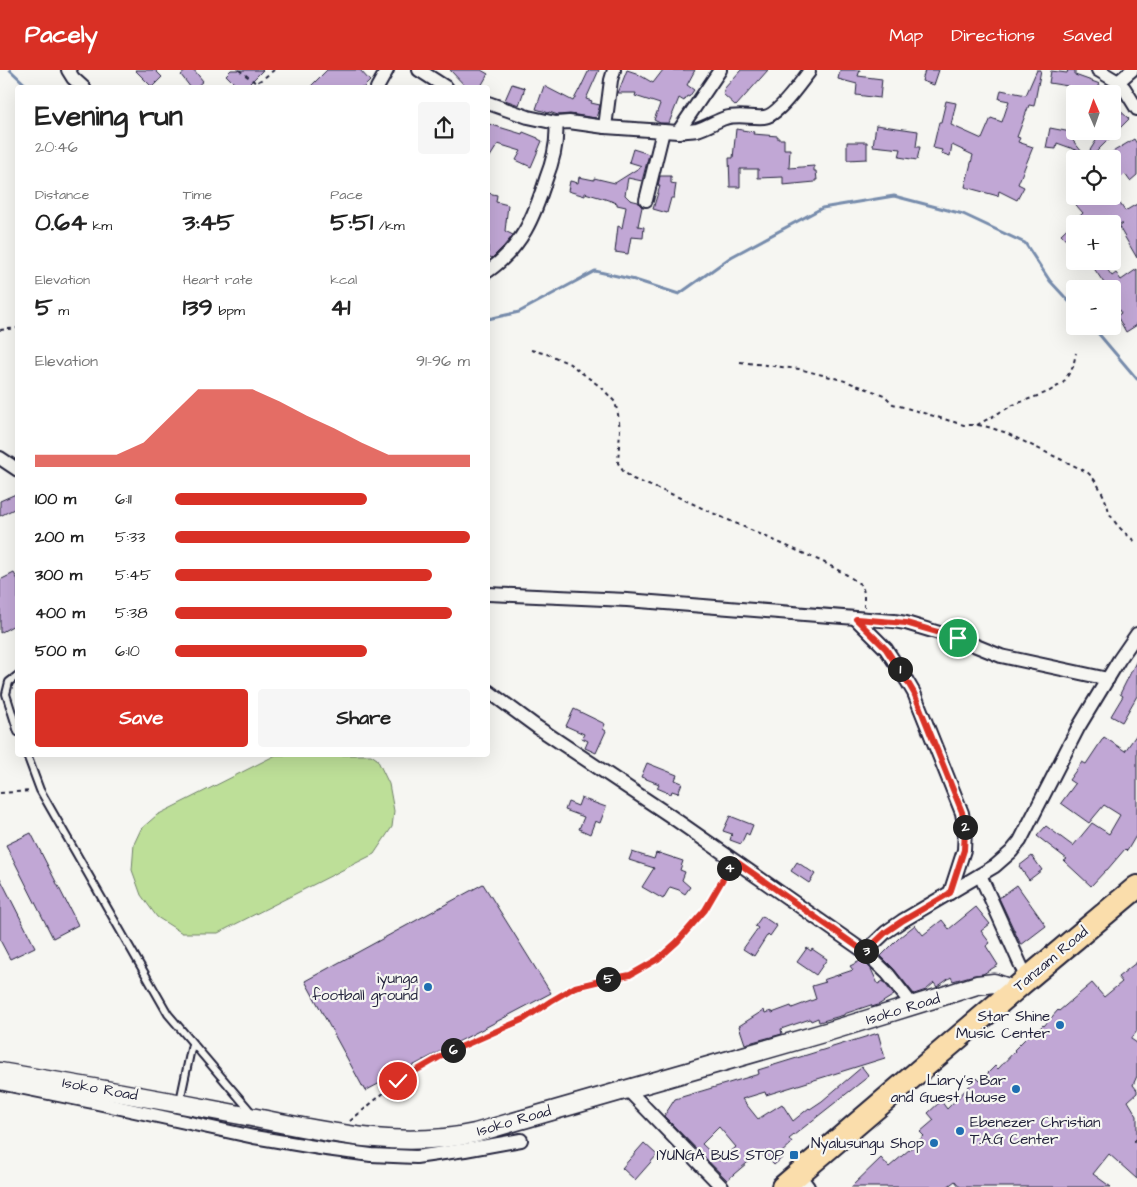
<!DOCTYPE html>
<html lang="en">
<head>
<meta charset="utf-8">
<style>
  body { margin:0; font-family:"Architects Daughter",sans-serif; background:#f6f6f6; color:#222; height:100vh; display:flex; flex-direction:column; font-size:19px; white-space:nowrap }
  * { box-sizing:border-box; margin:0 }
  p { font-size:16px; color:#767676 }
  .icon { flex:none; width:28px; height:28px; fill:none; stroke:currentColor; stroke-width:2; stroke-linecap:round; stroke-linejoin:round }
  .map { position:relative; flex:1; overflow:hidden }
  .drawer { position:absolute; left:15px; top:15px; width:475px; height:672px; display:flex; flex-direction:column; background:#fff; border-radius:5px; box-shadow:0 5px 20px #0002 }
  .drawer>* { flex:none }
  .needle { width:32px; rotate:358deg }
  .tools { position:absolute; left:1066px; top:15px; display:grid; gap:10px }
  .tools a { display:grid; place-items:center; width:55px; height:55px; border-radius:5px; background:#fff; box-shadow:0 5px 20px #0002; font-size:25px }
  .pin { position:absolute; display:grid; place-items:center; width:42px; height:42px; color:#fff; margin:-21px; border:2px solid #fff; border-radius:50%; box-shadow:0 1px 5px #0007 }
  .km { position:absolute; width:25px; height:25px; margin:-12px; border-radius:50%; background:#222; color:#fff; font-size:14px; line-height:25px; text-align:center }
  .round { display:grid; place-items:center; flex:none; width:52px; height:52px; border-radius:5px; background:#f6f6f6 }
  .overview { display:flex; align-items:center; justify-content:space-between; height:85px; padding:0 20px }
  h1 { font-size:28px; font-weight:800; line-height:38px }
  .metrics { display:grid; grid-template-columns:repeat(3,1fr); gap:8px; height:85px; padding:5px 20px }
  .metrics div { display:grid; align-content:center }
  .metrics b { font-size:25px; font-weight:800 }
  .metrics small { font-size:14px; font-weight:400 }
  .metrics p { font-size:14px }
  .chart { height:140px; padding:10px 20px }
  .chart p { display:flex; justify-content:space-between }
  .chart svg { width:100%; height:90px; margin-top:5px; fill:#d93025; opacity:.7 }
  .action { display:flex; gap:10px; margin-top:auto; padding:10px 20px }
  .action a { flex:1; height:58px; border-radius:5px; background:#d93025; color:#fff; font-size:20px; font-weight:800; line-height:58px; text-align:center }
  .action a+a { background:#f6f6f6; color:#222 }
  ul { padding:0 20px; list-style:none; font-size:16px }
  li { display:grid; grid-template-columns:80px 60px 1fr; align-items:center; height:38px }
  li i { height:12px; border-radius:6px; background:#d93025 }
  header { display:flex; align-items:center; gap:30px; box-sizing:border-box; height:70px; padding:0 25px; background:#d93025; color:#fff }
  header strong { font-size:24px }
  nav { display:flex; gap:28px; margin-inline-start:auto; font-size:18px }
  .map>svg:first-child { display:block }
  .green { fill:#bddf98; stroke:#70806a }
  .lines { fill:none; stroke-linecap:round; stroke-linejoin:round }
  .stream { stroke:#778cac; stroke-width:3 }
  .building { fill:#c1a7d5; stroke:#22223b; fill-rule:evenodd }
  .lane-casing { stroke:#22223b; stroke-width:10 }
  .street-casing { stroke:#22223b; stroke-width:16 }
  .secondary-casing { stroke:#22223b; stroke-width:21 }
  .highway-casing { stroke:#22223b; stroke-width:26 }
  .path { stroke:#22223b; stroke-width:2; stroke-dasharray:4 4; stroke-linecap:butt }
  .lane { stroke:#f6f6f2; stroke-width:6 }
  .street { stroke:#f6f6f2; stroke-width:12 }
  .secondary { stroke:#f6f6f2; stroke-width:18 }
  .highway { stroke:#faddab; stroke-width:22 }
  .route-casing { stroke:#fff; stroke-width:10 }
  .route { stroke:#d93025; stroke-width:6 }
  .poi-dot { fill:#1f6fb2; stroke:#f6f6f2; stroke-width:2 }
  .labels { text-anchor:middle; dominant-baseline:central; stroke-width:4.5; stroke-linejoin:round; paint-order:stroke }
  .street-label { font-size:15px; fill:#22223b; stroke:#f6f6f2 }
  .poi-label { font-size:15px; fill:#22223b; stroke:#f6f6f2; text-anchor:end }
</style>
</head>
<body>
<header>
<strong>Pacely</strong>
<nav><a>Map</a><a>Directions</a><a>Saved</a></nav>
</header>
<div class="map">
<svg width="1137" height="1117" viewBox="0 0 1137 1117">
  <rect width="100%" height="100%" fill="#f6f6f2"/>
  <filter id="ink" filterUnits="userSpaceOnUse"><feTurbulence type="fractalNoise" baseFrequency=".02" numOctaves="2"/><feDisplacementMap in="SourceGraphic" scale="10" xChannelSelector="R" yChannelSelector="G"/><feConvolveMatrix kernelMatrix="1 2 1 2 8 2 1 2 1" color-interpolation-filters="sRGB"/></filter>
  <g filter="url(#ink)">
    <path class="green" d="M276 685H371L377 689 389 714 394 741 392 757 374 784 218 863H182L157 847 141 825 132 800 134 774 141 759 157 745Z"/>
    <g class="lines">
      <g class="stream">
        <path d="M10 0 29 18"/>
        <path d="M488 249 519 242 595 201 635 210 679 224 731 187 822 138 894 126 963 144 1025 173 1050 211 1075 238"/>
        <path d="M1092 256 1137 309"/>
      </g>
    </g>
    <g class="building">
      <path d="M135 0H155L162 7 152 17Z"/>
      <path d="M187 0H194L203 11 195 18H191L181 5Z"/>
      <path d="M231 0H263L250 13 255 18H230L234 13 226 5Z"/>
      <path d="M327 0H360L370 11 363 18H309Z"/>
      <path d="M450 0H481L488 4 480 18H467Z"/>
      <path d="M589 0H599L586 29 592 31 591 33 600 35 596 48 570 44 558 45 549 42 548 43 546 42 536 39 544 16 573 31 579 20V21Z"/>
      <path d="M627 0 636 3 653 13 663 0H695L687 15 694 20 689 27 687 26 684 31 679 28 669 53H660L654 50 660 34 635 26 636 23H618Z"/>
      <path d="M741 0H768L736 36 723 24 725 21 724 19Z"/>
      <path d="M840 0H860L858 6 882 9 880 28 856 25 857 14 838 9Z"/>
      <path d="M925 0H939L934 15 922 11Z"/>
      <path d="M1037 0H1041L1034 36 1029 35 1017 67 1020 68 1018 72 1033 77 1018 114 1024 117 1017 130 999 121 998 126 965 117 973 85 952 75 950 86 941 83 942 80 933 78 939 52H941L946 31 956 33 951 55 982 69 991 48 1002 52 1009 31 999 29 1001 20 1026 25Z"/>
      <path d="M1068 0H1075V5L1100 14 1095 24H1065L1068 16 1049 13 1051 1 1067 3Z"/>
      <path d="M512 14 525 18 519 35 505 30Z"/>
      <path d="M1112 33 1129 49 1090 88 1087 85 1102 61H1112Z"/>
      <path d="M489 54 522 64 523 62 538 68V69L542 71 534 90 531 97 516 90 521 81 498 74 488 90V59Z"/>
      <path d="M876 55 918 61 916 77H920L917 90 899 87 901 79 873 76Z"/>
      <path d="M1050 58 1076 63 1070 67 1082 82 1057 73 1056 79 1046 78Z"/>
      <path d="M736 59 754 62 753 64 778 66V69H784V79H790L789 98 814 96V101H816L817 110H815V112L783 115V107L758 108V99H740V117H730L729 88H733Z"/>
      <path d="M1134 69 1137 74V105L1130 111 1125 104 1122 107 1112 96V89H1101Z"/>
      <path d="M847 72H867V89L847 90Z"/>
      <path d="M633 79 649 84 642 111 628 108 625 125 630 130 638 132 642 137 638 156 644 157 643 168 631 167 628 184 615 182 618 156 622 158 626 137 617 135V133L602 128 585 123V126L568 121 570 111 578 113 579 107 594 110V108L615 113 642 96 629 92Z"/>
      <path d="M660 106H671V113L676 114 674 128H671L667 143 653 139 660 116H658Z"/>
      <path d="M488 123 497 125 496 132 508 135 505 161 513 165 504 176 492 188 488 186Z"/>
      <path d="M1069 126H1115L1125 141 1137 134V188L1119 157 1123 154H1075V179L1061 164 1083 143 1076 135 1077 134Z"/>
      <path d="M1089 191H1101L1112 206 1116 203 1121 210 1137 199V255L1126 262 1117 246 1121 243 1112 230V219H1108Z"/>
      <path d="M18 423V437L0 446V431Z"/>
      <path d="M14 503 18 510V553L0 563V510Z"/>
      <path d="M1137 590V626L1122 652 1111 646 1123 626 1120 624Z"/>
      <path d="M574 639 605 654 603 659 606 661 596 683 585 678 588 671 582 668 584 664 566 656Z"/>
      <path d="M1137 664V764L1127 781 1125 779 1107 800H1106L1091 816 1064 791 1067 789 1037 766 1046 756 1073 776 1092 753 1109 764 1120 745 1104 735 1089 753 1061 733 1075 714 1069 710 1082 692 1086 694 1104 667 1125 681Z"/>
      <path d="M647 693 677 705 675 710 682 713 678 723 672 721 671 724 657 718 659 714 641 707Z"/>
      <path d="M581 728 606 737 600 753 595 751 590 764 579 759 584 747 565 740 568 732 578 736Z"/>
      <path d="M730 746 753 755 749 765 746 763 741 774 730 770 732 764 723 761Z"/>
      <path d="M31 763 78 855 53 868 6 775Z"/>
      <path d="M632 782 654 789 656 783 659 784V783L683 791 680 800 685 802 682 810 690 817 685 824 679 820 670 817 663 829 642 817 654 798 629 790Z"/>
      <path d="M1032 786 1042 800 1029 810 1019 796Z"/>
      <path d="M797 792 815 804 809 813 791 801Z"/>
      <path d="M0 808 35 877 10 889 0 870Z"/>
      <path d="M483 814 551 923 365 1021 305 911Z"/>
      <path d="M1017 815 1046 856 1021 875 999 828Z"/>
      <path d="M976 837 990 854 981 861 990 873 986 876 998 895 983 904 974 905 953 911 951 907 937 917 934 913 926 920 914 924 894 899 881 886 900 867 915 855 923 865 942 850 949 859Z"/>
      <path d="M762 846 777 856 770 866 768 864 754 886 743 879 758 858 755 856Z"/>
      <path d="M807 878 811 881 812 879 827 889 816 905 797 892Z"/>
      <path d="M862 890 871 899 878 914 883 911 894 925 878 935 872 937 871 935 844 944V945L819 952 818 948 811 951 810 949 781 959 782 964 745 974 739 956 764 940 765 943 772 941V943L791 936 792 938 816 929 812 916 826 912 823 910 853 900 850 896Z"/>
      <path d="M1137 892V961L1131 969 1137 973V1006L1133 1015 1137 1020V1023L1128 1031 1137 1046V1068L1134 1071 1137 1073V1109L1109 1084 1093 1104 1111 1117H960L955 1111 947 1117H851L881 1088 889 1097 917 1073H916L924 1066 920 1062 934 1050 928 1043 941 1031 947 1039 977 1008 980 1011 995 996 998 999 1015 981 1014 980 1033 961 1035 963 1043 955 1044 956 1058 940 1059 941 1092 913 1104 927 1122 912 1118 907Z"/>
      <path d="M878 963 885 988 766 1025 765 1022 742 1029 758 1049 782 1034 793 1051 809 1038 810 1039 822 1031 862 997 869 1006 789 1069 792 1073 779 1085 782 1088 774 1095 766 1086 764 1088 760 1082 727 1110 664 1046 675 1029 759 1004 758 1000ZM719 1057 736 1077 720 1091 702 1074Z"/>
      <path d="M644 1073 657 1085 635 1110 622 1098Z"/>
    </g>
    <g class="lines">
      <defs>
        <g id="lane">
          <path d="M18 605 9 612 6 624 18 662"/>
          <path d="M27 685 40 720 168 944 252 1043"/>
          <path d="M180 1031 192 974"/>
        </g>
        <g id="street">
          <path d="M68 0 73 8 84 18"/>
          <path d="M419 0 447 18"/>
          <path d="M1098 0 1118 12 1124 18 1137 39"/>
          <path d="M1118 12 1132 0"/>
          <path d="M377 18 387 0"/>
          <path d="M488 33 528 47 556 53 569 52 605 57 678 62C684 61 691 61 697 60 707 57 716 51 725 48 738 44 751 48 764 47 778 46 800 13 809 2"/>
          <path d="M605 57 611 10 614 0"/>
          <path d="M678 62 720 0"/>
          <path d="M646 130 663 61"/>
          <path d="M488 201C522 177 534 147 546 109 553 91 558 72 556 53"/>
          <path d="M0 388 18 400"/>
          <path d="M488 524 627 530 894 551 906 553 959 569 1001 586 1108 609"/>
          <path d="M856 549 886 579 907 611 914 623 962 743 965 760 964 780 950 823"/>
          <path d="M488 621 537 657 669 745 865 882 888 904 913 936"/>
          <path d="M980 805 1027 909"/>
          <path d="M865 882 886 862 902 851 995 796 1011 782 1020 771 1078 658 1119 590 1137 564"/>
          <path d="M0 1013 93 1032 254 1067 326 1079 371 1085 416 1087 465 1080 521 1070"/>
          <path d="M627 1019 722 1117"/>
          <path d="M798 1104 808 1117"/>
        </g>
        <path id="secondary" d="M0 1002C79 1015 157 1029 235 1044 315 1059 394 1081 475 1063L830 961 937 928 977 915 994 913 1014 920"/>
        <path id="highway" d="M783 1117 1027 909 1137 817"/>
      </defs>
      <use href="#lane" class="lane-casing"/>
      <use href="#street" class="street-casing"/>
      <use href="#secondary" class="secondary-casing"/>
      <use href="#highway" class="highway-casing"/>
      <g class="path">
        <path d="M239 0 256 13 264 8 274 0"/>
        <path d="M0 260 18 258"/>
        <path d="M531 280 550 285 570 294 602 318 615 332 618 344 620 360 618 393 623 401 633 409 676 426 717 445 825 493 847 505 860 514 863 519 864 523V537"/>
        <path d="M740 292 799 299 842 310 884 325 893 334 964 355H977L1013 335 1048 322 1063 313 1073 297 1076 283"/>
        <path d="M978 355 988 357 1004 362 1087 402C1096 410 1102 421 1106 432 1108 436 1108 440 1110 444 1115 455 1127 465 1137 473"/>
        <path d="M0 723 30 721"/>
        <path d="M350 1051 398 1011 447 983 524 949 551 931 575 917 600 911 631 905 658 889 677 871 705 840 728 800"/>
      </g>
      <use href="#lane" class="lane"/>
      <use href="#street" class="street"/>
      <use href="#secondary" class="secondary"/>
      <use href="#highway" class="highway"/>
    </g>
  </g>
  <g class="lines" filter="url(#ink)">
    <defs>
      <path id="route" d="M398 1011 447 983 524 949 551 931 575 917 600 911 630 905 658 889 677 872 705 840 734 790 865 882 886 862 902 851 950 823 964 780 965 760 962 742 914 623 907 611 886 579 856 549 906 553 958 568"/>
    </defs>
    <use href="#route" class="route-casing"/>
    <use href="#route" class="route"/>
  </g>
  <g class="poi-dot">
    <circle cx="428" cy="917" r="5"/>
    <circle cx="1060" cy="955" r="5"/>
    <circle cx="1016" cy="1019" r="5"/>
    <circle cx="960" cy="1061" r="5"/>
    <circle cx="934" cy="1073" r="5"/>
    <rect x="789" y="1080" width="10" height="10" rx="2.5"/>
  </g>
  <g class="labels">
    <g class="street-label">
      <text transform="translate(1051 889) rotate(-40)">Tanzam Road</text>
      <text transform="translate(903 939) rotate(-17)">Isoko Road</text>
      <text transform="translate(100 1019) rotate(10)">Isoko Road</text>
      <text transform="translate(514 1051) rotate(-16)">Isoko Road</text>
    </g>
    <g class="poi-label">
      <text x="418" y="908">iyunga<tspan x="418" dy="17">football ground</tspan></text>
      <text x="1050" y="946">Star Shine<tspan x="1050" dy="17">Music Center</tspan></text>
      <text x="1006" y="1010">Liary's Bar<tspan x="1006" dy="17">and Guest House</tspan></text>
      <text x="970" y="1052" text-anchor="start">Ebenezer Christian<tspan x="970" dy="17">T.A.G Center</tspan></text>
      <text x="924" y="1073">Nyalusungu Shop</text>
      <text x="784" y="1085">IYUNGA BUS STOP</text>
    </g>
  </g>
</svg>
<div class="tools">
<a><svg class="needle" viewBox="-14 -14 28 28"><path d="M0-13l5 13h-10z" fill="#e53935"/><path d="M0 13l5-13h-10z" fill="#767676"/></svg></a>
<a><svg class="icon" aria-label="locate" viewBox="0 0 24 24"><circle cx="12" cy="12" r="6"/><path d="M12 2v4M12 18v4M2 12h4M18 12h4"/></svg></a>
<a>+</a>
<a>−</a>
</div>
<div class="pin" style="left:958px;top:568px;background:#1e9e55"><svg class="icon" aria-label="arrive" viewBox="0 0 24 24"><path d="M6 21V4h12l-3 4 3 4H6"/></svg></div>
<div class="pin" style="left:398px;top:1011px;background:#d93025"><svg class="icon" aria-label="check" viewBox="0 0 24 24"><path d="M5 12l5 5 9-10"/></svg></div>
<b class="km" style="left:900px;top:599px">1</b>
<b class="km" style="left:965px;top:757px">2</b>
<b class="km" style="left:866px;top:881px">3</b>
<b class="km" style="left:729px;top:798px">4</b>
<b class="km" style="left:608px;top:909px">5</b>
<b class="km" style="left:453px;top:980px">6</b>
<section class="drawer">
<div class="overview"><div><h1>Evening run</h1><p>20:46</p></div><a class="round"><svg class="icon" aria-label="share" viewBox="0 0 24 24"><path d="M12 15V3M7 8l5-5 5 5M5 13v7h14v-7"/></svg></a></div>
<div class="metrics">
<div><p>Distance</p><b>0.64<small> km</small></b></div>
<div><p>Time</p><b>3:45</b></div>
<div><p>Pace</p><b>5:51<small> /km</small></b></div>
</div>
<div class="metrics">
<div><p>Elevation</p><b>5<small> m</small></b></div>
<div><p>Heart rate</p><b>139<small> bpm</small></b></div>
<div><p>kcal</p><b>41</b></div>
</div>
<div class="chart"><p><span>Elevation</span>91–96 m</p>
<svg viewBox="0 0 160 44" preserveAspectRatio="none"><path d="M0 44V38L10 38L20 38L30 38L40 32L50 19L60 6L70 6L80 6L90 12L100 19L110 25L120 32L130 38L140 38L150 38L160 38V44z"/></svg>
</div>
<ul>
<li><b>100 m</b>6:11<i style="width:65%"></i></li>
<li><b>200 m</b>5:33<i style="width:100%"></i></li>
<li><b>300 m</b>5:45<i style="width:87%"></i></li>
<li><b>400 m</b>5:38<i style="width:94%"></i></li>
<li><b>500 m</b>6:10<i style="width:65%"></i></li>
</ul>
<div class="action"><a>Save</a><a>Share</a></div>
</section>
</div>
</body>
</html>
